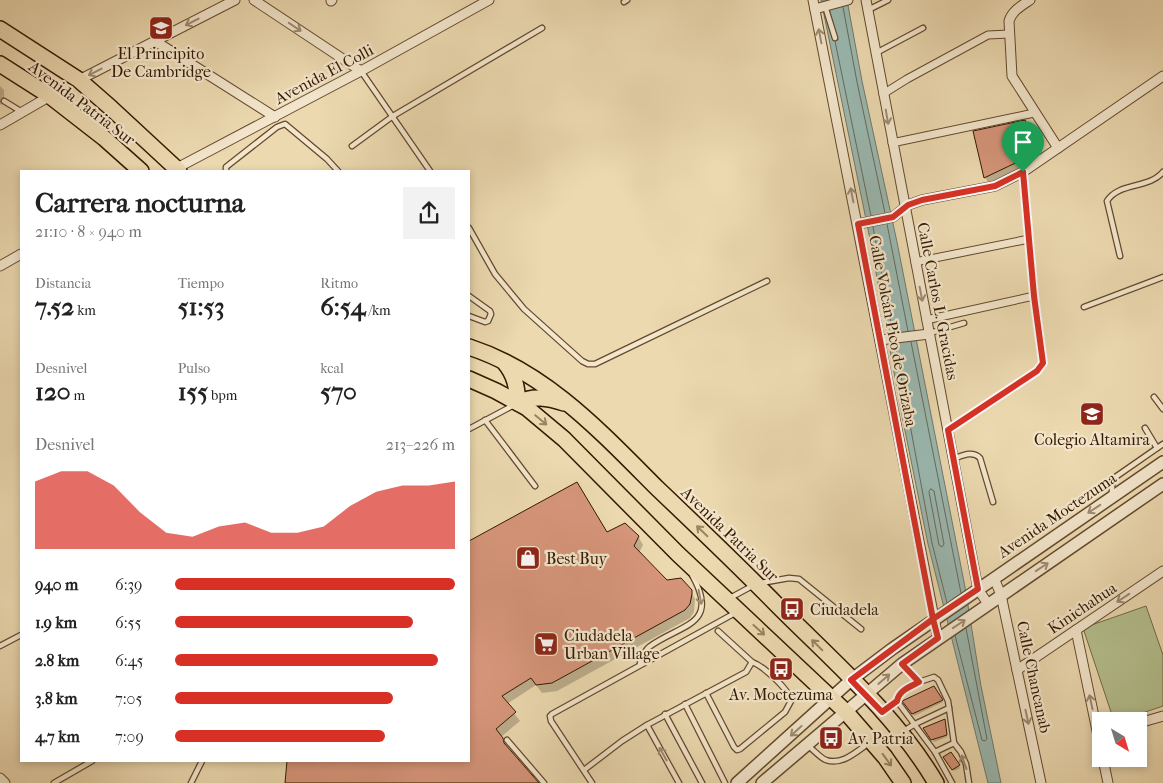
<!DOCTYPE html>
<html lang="es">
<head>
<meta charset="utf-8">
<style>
  body { margin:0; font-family:"IM FELL French Canon",serif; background:#f2f2f2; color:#222; height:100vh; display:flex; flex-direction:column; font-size:19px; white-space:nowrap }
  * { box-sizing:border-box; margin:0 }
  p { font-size:16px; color:#767676 }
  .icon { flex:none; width:28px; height:28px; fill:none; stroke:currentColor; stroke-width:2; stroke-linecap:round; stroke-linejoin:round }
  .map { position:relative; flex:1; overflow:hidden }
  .sheet { position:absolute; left:20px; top:170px; width:450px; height:592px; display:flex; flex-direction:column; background:#fff; border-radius:0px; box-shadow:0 2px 8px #0003 }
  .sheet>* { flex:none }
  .needle { width:32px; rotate:142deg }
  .fabs { position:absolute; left:1092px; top:712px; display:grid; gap:10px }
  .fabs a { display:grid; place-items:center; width:55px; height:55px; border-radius:0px; background:#fff; box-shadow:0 2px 8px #0003; font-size:25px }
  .pin { position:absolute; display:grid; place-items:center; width:42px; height:42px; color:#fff; margin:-51px -21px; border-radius:50% 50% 50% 0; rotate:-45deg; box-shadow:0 0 5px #0007 }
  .pin .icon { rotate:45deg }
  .round { display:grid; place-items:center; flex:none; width:52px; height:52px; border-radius:0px; background:#f2f2f2 }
  .head { display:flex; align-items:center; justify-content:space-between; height:85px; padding:0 15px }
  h1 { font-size:28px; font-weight:700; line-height:38px }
  .figures { display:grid; grid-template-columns:repeat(3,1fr); gap:8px; height:85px; padding:5px 15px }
  .figures div { display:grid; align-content:center }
  .figures b { font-size:25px; font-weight:700 }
  .figures small { font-size:14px; font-weight:400 }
  .figures p { font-size:14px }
  .chart { height:140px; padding:10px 15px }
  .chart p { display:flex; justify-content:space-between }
  .chart svg { width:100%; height:90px; margin-top:5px; fill:#d93025; opacity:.7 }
  ul { padding:0 15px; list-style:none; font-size:16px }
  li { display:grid; grid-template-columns:80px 60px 1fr; align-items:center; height:38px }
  li i { height:12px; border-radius:6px; background:#d93025 }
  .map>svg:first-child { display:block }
  .green { fill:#b4c08e; stroke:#746c47 }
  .water { fill:#9ab9b2; stroke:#72796b }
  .shadow { fill:#0003 }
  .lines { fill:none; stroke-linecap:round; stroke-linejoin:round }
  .shore { stroke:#686959; stroke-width:1 }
  .building { fill:#d6957a; stroke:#351900 }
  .service-casing { stroke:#63492c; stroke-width:7 }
  .pedestrian-casing { stroke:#63492c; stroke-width:9 }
  .minor-casing { stroke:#63492c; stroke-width:11 }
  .tertiary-casing { stroke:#63492c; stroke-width:14 }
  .primary-casing { stroke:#351900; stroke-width:18 }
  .service { stroke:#f3e6cc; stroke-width:4.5 }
  .pedestrian { stroke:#f3e6cc; stroke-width:7 }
  .minor { stroke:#f3e6cc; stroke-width:9 }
  .tertiary { stroke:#f3e6cc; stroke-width:11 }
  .primary { stroke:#ecd9b0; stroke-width:15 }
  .oneway { stroke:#9e8a70 }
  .oneway2 { stroke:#9a8361 }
  .route-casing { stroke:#fff; stroke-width:10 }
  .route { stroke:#d93025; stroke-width:6 }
  .labels { text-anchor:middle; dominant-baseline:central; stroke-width:4.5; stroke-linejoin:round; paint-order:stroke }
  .poi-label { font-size:16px; fill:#351900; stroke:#f3e6cc; text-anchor:start }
  .street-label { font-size:16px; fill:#351900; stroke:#f3e6cc }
</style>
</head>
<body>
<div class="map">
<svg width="1163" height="783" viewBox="0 0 1163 783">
  <rect width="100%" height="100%" fill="#ecd9b0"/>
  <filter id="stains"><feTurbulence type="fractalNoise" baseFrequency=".004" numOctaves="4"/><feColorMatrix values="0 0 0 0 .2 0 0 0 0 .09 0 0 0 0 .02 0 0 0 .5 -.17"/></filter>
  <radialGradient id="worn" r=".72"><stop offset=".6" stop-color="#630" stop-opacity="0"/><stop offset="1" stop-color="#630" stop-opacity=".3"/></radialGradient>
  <path class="green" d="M1146 606 1163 655V706L1119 721H1114L1083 628Z"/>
  <path class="water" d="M821 0H847L862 81 897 242 965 587 981 686 1001 783H988L928 544 902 416 870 239Z"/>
  <g class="shadow">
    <path d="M0 86 4 90V99L2 101V105L0 104Z"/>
    <path d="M1031 133 1040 151 1034 156V168L991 188 985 177Z"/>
    <path d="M576 483 606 534 638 536 643 545 639 553 666 581 690 590 695 599 694 612 690 618 557 691 542 693 536 685 507 704 520 721 501 737 507 748 537 783H286L469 761V542Z"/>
    <path d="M934 687 943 702 914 716 904 702Z"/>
    <path d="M945 723 947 737 934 742 925 729Z"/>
    <path d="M951 754 960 768 954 771 945 758Z"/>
  </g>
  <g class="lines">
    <g class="shore">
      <path d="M843 7 857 82 885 213"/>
      <path d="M835 41 871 216"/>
      <path d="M887 224 908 331"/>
      <path d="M873 227 893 333"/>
      <path d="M911 342 961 593"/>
      <path d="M895 344 932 543 947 603"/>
      <path d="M931 489 934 491 944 544 942 547 939 545 929 492Z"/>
      <path d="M955 635 982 740 985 741 987 739 966 628"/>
    </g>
  </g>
  <g class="building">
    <path d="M1025 120 1035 140 1028 145V157L984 178 973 131Z"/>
    <path d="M577 482 607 532 625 523 639 536 634 546 667 580 681 578 692 590V594L690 604 685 610 552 683 536 685 531 678 502 696 516 712 496 729 503 738 504 743 539 783H285L287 761H469V541Z"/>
    <path d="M934 686 943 700 912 714 902 701Z"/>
    <path d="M945 719 947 735 931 740 923 728Z"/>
    <path d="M951 752 960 765 952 770 943 757Z"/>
  </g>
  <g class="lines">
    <defs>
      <g id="service">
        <path d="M624 2 627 0"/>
        <path d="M825 6 835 38"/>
        <path d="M868 10 888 0"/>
        <path d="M876 53 923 28"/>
        <path d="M361 71 430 171"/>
        <path d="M4 101 22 112"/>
        <path d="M352 146 393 116 542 28"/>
        <path d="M226 171V167L277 127 285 124 327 159 338 171"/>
        <path d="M469 228 495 274 524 309 582 361 588 364H595L767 281"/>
        <path d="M1120 256 1107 201C1119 182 1149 189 1163 172"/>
        <path d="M469 296 490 311 491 314 488 321 485 322 469 316"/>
        <path d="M1084 307 1163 277"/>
        <path d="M930 333 964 323"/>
        <path d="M1154 397 1163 409"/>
        <path d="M485 420 535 486"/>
        <path d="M1145 428 1157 448"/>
        <path d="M469 429 514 405"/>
        <path d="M953 459C962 456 972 450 980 458L993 502"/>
        <path d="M1104 484 1114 478"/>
        <path d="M1112 494V485L1114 478 1163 444"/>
        <path d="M761 583 789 578 799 579 861 629"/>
        <path d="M730 598 754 585"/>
        <path d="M0 646 21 635"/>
        <path d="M640 663C642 658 645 650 649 647 680 624 721 626 692 575"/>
        <path d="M903 665 919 682C910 687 899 690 897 701L935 752 952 783"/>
        <path d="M919 682 934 677 938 680 948 701 954 743 961 752 966 764 969 783"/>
        <path d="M706 693 734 747 737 750 740 749 785 712 791 701C789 689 763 666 752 662"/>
        <path d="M685 704 725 783"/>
        <path d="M665 714 702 783"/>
        <path d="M647 725 679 783"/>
        <path d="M902 732 915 724 949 708"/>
        <path d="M507 740 544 783"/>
        <path d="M807 745C813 749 820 758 826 760 842 766 857 751 869 743"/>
        <path d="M935 752 954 743"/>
        <path d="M584 770 622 741 647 725 746 672 752 662 718 631"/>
        <path d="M54 783 92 761"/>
        <path d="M191 783 202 761"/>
        <path d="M592 783 551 721 550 716 552 714 735 613"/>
      </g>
      <g id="pedestrian">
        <path d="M883 94 907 79 988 35 1009 34"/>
        <path d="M892 143 1034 113"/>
        <path d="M915 262 1029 239"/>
        <path d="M926 320 1034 296"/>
        <path d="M948 430 1037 371 1043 363 1034 296 1023 172"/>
      </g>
      <g id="minor">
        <path d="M254 0 361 71"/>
        <path d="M813 0 938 638"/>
        <path d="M866 0 978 589 988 604"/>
        <path d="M1030 0C1021 6 1012 11 1009 21L1012 76 1058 148"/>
        <path d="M331 1 332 0"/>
        <path d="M815 9 848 0"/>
        <path d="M155 41 275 117"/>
        <path d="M79 80 235 0"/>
        <path d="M0 125 50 96"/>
        <path d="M175 169 361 71 489 0"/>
        <path d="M858 224 893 217 908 205 922 200 995 186 1023 172 1163 76"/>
        <path d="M0 266 21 254"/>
        <path d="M880 340 929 334"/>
        <path d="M994 578 1001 595 1041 783"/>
        <path d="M1076 630 1101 750"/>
        <path d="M1017 670 1163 571"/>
        <path d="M1139 723 1163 716"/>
        <path d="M1103 759 1108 783"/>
        <path d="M0 778 5 783"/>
      </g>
      <g id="tertiary">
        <path d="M737 783 851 680 892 649 1163 462"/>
        <path d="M762 783 902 664 1163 484"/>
      </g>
      <g id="primary">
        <path d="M0 29 79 80 111 108 179 171"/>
        <path d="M0 64 50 96 104 138 141 171"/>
        <path d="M469 347C546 372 601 432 657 488 698 527 739 566 778 606 833 661 897 716 936 783"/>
        <path d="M504 362C515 375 517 387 518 403 533 395 548 398 564 403"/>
        <path d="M469 379 496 391 527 408 564 439 678 554 846 712 885 757 903 783"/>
      </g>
    </defs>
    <use href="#service" class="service-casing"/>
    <use href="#pedestrian" class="pedestrian-casing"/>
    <use href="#minor" class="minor-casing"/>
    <use href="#tertiary" class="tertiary-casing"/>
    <use href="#primary" class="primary-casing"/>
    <use href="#service" class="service"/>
    <use href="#pedestrian" class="pedestrian"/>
    <use href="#minor" class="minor"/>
    <use href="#tertiary" class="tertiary"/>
    <use href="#primary" class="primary"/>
  </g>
  <defs><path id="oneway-shaft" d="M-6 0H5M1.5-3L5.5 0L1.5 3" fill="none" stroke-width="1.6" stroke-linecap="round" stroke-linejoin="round" transform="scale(1.25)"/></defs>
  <g class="oneway">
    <use href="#oneway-shaft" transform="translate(192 22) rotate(153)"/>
    <use href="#oneway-shaft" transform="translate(295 27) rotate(34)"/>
    <use href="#oneway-shaft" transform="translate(820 36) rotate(-101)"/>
    <use href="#oneway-shaft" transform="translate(95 72) rotate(153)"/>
    <use href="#oneway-shaft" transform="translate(887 117) rotate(80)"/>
    <use href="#oneway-shaft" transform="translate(852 195) rotate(-101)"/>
    <use href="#oneway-shaft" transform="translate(921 294) rotate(79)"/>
    <use href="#oneway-shaft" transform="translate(1094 509) rotate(146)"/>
    <use href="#oneway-shaft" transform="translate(1042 567) rotate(-34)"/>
    <use href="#oneway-shaft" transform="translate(700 597) rotate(79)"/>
    <use href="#oneway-shaft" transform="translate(1123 598) rotate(146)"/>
    <use href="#oneway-shaft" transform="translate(959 624) rotate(-34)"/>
    <use href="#oneway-shaft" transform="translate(884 679) rotate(-41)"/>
    <use href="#oneway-shaft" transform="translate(1091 702) rotate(-102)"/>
    <use href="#oneway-shaft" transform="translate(1027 717) rotate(78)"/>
    <use href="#oneway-shaft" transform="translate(796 731) rotate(138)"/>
    <use href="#oneway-shaft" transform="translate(663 754) rotate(-119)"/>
    <use href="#oneway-shaft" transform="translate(964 762) rotate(-109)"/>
  </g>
  <g class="oneway2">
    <use href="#oneway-shaft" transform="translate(541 420) rotate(40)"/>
    <use href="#oneway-shaft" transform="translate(702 531) rotate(-136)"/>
    <use href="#oneway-shaft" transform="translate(759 630) rotate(42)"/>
    <use href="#oneway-shaft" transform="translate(817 645) rotate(-135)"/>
    <use href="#oneway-shaft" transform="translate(887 760) rotate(54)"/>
  </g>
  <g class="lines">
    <defs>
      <path id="route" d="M1023 172 995 186 922 200 908 205 893 217 858 224 933 619 938 638 902 664 919 682C910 687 899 690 897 701L882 712 851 680 933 619 978 589 948 430 1037 371 1043 363 1034 296 1023 172"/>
    </defs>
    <use href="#route" class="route-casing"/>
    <use href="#route" class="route"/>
  </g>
  <defs>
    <symbol id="school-square" viewBox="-11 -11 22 22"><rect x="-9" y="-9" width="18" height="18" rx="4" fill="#8f2418" stroke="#f3e6cc"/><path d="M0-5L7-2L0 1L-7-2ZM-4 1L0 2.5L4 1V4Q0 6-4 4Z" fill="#fff"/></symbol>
    <symbol id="shop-square" viewBox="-11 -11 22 22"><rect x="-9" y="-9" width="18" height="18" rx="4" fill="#8f2418" stroke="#f3e6cc"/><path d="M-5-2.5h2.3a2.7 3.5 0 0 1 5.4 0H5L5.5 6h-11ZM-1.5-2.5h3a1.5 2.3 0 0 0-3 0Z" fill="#fff"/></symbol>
    <symbol id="bus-square" viewBox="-11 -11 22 22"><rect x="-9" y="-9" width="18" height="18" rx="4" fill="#8f2418" stroke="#f3e6cc"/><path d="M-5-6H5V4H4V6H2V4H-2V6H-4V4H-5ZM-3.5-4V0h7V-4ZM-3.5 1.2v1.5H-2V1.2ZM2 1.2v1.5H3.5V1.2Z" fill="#fff"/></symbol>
    <symbol id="supermarket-square" viewBox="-11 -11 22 22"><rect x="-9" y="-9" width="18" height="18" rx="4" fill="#8f2418" stroke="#f3e6cc"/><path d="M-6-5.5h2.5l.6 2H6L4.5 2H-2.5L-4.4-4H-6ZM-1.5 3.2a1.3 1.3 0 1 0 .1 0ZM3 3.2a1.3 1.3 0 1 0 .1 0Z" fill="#fff"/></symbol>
  </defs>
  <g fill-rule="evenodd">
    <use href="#school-square" x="147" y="14" width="28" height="28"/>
    <use href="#school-square" x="1078" y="400" width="28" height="28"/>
    <use href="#shop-square" x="514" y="544" width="28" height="28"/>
    <use href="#bus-square" x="778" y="595" width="28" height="28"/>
    <use href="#supermarket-square" x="532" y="630" width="28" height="28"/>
    <use href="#bus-square" x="767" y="655" width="28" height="28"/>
    <use href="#bus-square" x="817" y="724" width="28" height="28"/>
  </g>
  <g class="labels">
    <g class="poi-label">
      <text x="161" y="53" text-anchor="middle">El Principito<tspan x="161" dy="18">De Cambridge</tspan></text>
      <text x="1092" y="439" text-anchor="middle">Colegio Altamira</text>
      <text x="546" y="558">Best Buy</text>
      <text x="810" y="609">Ciudadela</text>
      <text x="564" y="635">Ciudadela<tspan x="564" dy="18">Urban Village</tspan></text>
      <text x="781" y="694" text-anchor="middle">Av. Moctezuma</text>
      <text x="848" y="738">Av. Patria</text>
    </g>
    <g class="street-label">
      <text transform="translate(324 74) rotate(-28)">Avenida El Colli</text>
      <text transform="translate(82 103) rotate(37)">Avenida Patria Sur</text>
      <text transform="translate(938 301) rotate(79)">Calle Carlos L. Gracidas</text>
      <text transform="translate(893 331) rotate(79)">Calle Volcán Pico de Orizaba</text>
      <text transform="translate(1057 515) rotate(-34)">Avenida Moctezuma</text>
      <text transform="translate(730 534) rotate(44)">Avenida Patria Sur</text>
      <text transform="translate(1082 608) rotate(-34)">Kinichahua</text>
      <text transform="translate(1034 677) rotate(78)">Calle Chancanab</text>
    </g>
  </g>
  <rect width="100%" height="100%" filter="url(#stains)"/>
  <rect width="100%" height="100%" fill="url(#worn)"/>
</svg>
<div class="fabs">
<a><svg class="needle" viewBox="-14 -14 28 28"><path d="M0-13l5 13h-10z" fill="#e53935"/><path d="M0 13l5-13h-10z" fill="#767676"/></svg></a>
</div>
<div class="pin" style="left:1023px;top:172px;background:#1e9e55"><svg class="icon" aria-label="arrive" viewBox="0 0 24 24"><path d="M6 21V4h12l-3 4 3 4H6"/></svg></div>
<section class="sheet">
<div class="head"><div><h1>Carrera nocturna</h1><p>21:10 · 8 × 940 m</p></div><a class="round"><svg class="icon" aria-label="share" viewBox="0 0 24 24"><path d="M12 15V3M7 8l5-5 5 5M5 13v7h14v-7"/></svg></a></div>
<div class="figures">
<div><p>Distancia</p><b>7.52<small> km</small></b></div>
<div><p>Tiempo</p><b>51:53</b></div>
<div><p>Ritmo</p><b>6:54<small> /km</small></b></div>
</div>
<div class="figures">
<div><p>Desnivel</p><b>120<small> m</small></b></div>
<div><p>Pulso</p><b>155<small> bpm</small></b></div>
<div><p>kcal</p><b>570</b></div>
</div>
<div class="chart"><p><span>Desnivel</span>213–226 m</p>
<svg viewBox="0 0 160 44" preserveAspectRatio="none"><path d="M0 44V11L10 6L20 6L30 13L40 26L50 36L60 38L70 33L80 31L90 36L100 36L110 33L120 23L130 16L140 13L150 13L160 11V44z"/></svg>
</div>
<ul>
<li><b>940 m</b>6:39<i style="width:100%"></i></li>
<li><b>1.9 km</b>6:55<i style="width:85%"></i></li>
<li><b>2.8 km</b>6:45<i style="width:94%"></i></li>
<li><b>3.8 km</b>7:05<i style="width:78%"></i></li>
<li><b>4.7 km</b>7:09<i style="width:75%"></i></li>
</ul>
</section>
</div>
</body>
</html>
